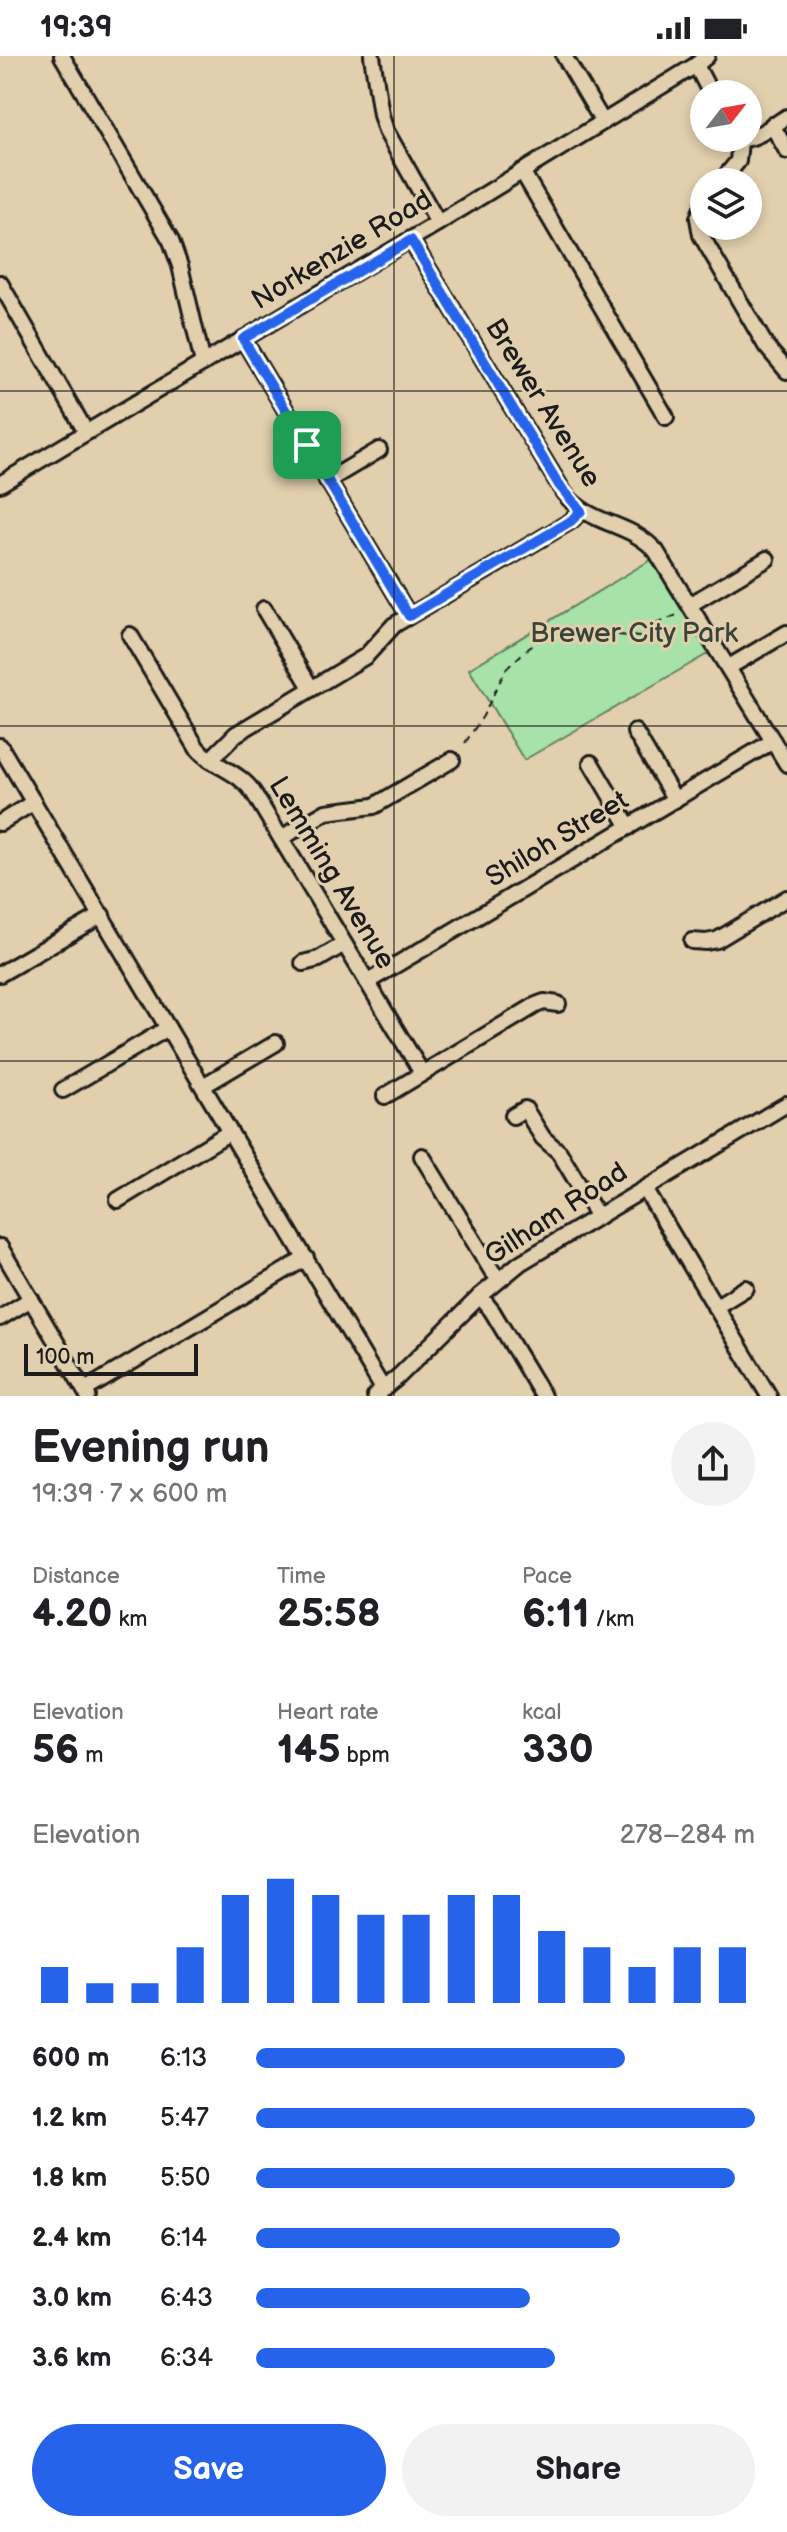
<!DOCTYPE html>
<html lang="en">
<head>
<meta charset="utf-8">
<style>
  body { margin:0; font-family:"Balsamiq Sans",sans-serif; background:#f2f2f2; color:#202124; height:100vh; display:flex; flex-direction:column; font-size:30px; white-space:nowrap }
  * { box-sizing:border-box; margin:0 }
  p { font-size:26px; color:#757577 }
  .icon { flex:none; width:44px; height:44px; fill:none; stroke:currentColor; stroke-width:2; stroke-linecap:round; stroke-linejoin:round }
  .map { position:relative; height:1340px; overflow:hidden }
  .side { display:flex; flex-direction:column; background:#fff; flex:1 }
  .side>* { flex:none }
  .needle { width:52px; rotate:59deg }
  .buttons { position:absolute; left:690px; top:24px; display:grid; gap:16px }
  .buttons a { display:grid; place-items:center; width:72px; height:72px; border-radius:50%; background:#fff; box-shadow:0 4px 12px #0003; font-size:40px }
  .scale { position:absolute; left:24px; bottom:20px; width:174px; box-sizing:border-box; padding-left:8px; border:4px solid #1c1c1c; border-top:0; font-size:22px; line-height:28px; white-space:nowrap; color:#1c1c1c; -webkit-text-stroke:6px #e1cfad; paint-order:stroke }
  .pin { position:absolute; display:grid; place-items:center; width:68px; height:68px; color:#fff; margin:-34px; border-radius:16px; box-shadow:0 4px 12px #0006 }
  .round { display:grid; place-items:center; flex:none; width:84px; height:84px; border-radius:42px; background:#f2f2f2 }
  .head { display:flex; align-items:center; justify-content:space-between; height:136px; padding:0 32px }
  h1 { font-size:44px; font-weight:700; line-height:60px }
  .stats { display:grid; grid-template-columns:repeat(3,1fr); gap:12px; height:136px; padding:8px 32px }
  .stats div { display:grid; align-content:center }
  .stats b { font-size:40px; font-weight:700 }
  .stats small { font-size:22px; font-weight:400 }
  .stats p { font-size:22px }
  .chart { height:224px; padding:16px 32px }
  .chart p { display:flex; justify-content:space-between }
  .chart svg { width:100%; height:144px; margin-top:8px; stroke:#2563eb; stroke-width:6 }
  .action { display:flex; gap:16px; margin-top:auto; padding:16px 32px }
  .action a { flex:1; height:92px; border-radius:48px; background:#2563eb; color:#fff; font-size:32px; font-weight:700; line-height:92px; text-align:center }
  .action a+a { background:#f2f2f2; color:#202124 }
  ul { padding:0 32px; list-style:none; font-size:26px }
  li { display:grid; grid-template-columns:128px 96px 1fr; align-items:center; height:60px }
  li i { height:20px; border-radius:10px; background:#2563eb }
  .status { display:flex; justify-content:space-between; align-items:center; height:56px; padding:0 40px; background:#fff; direction:ltr }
  .status svg { height:22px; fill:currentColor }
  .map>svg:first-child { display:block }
  .green { fill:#a7e2a8; stroke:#627f62; stroke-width:2 }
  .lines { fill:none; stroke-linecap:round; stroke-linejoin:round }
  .minor-casing { stroke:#1c1c1c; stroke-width:20 }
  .path { stroke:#1c1c1c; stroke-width:2; stroke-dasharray:8 6; stroke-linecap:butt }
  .minor { stroke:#e1cfad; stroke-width:14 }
  .route-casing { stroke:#fff; stroke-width:16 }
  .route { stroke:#2563eb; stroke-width:10 }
  .grid { fill:none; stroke:#1c1c1c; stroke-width:2; stroke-opacity:0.55 }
  .labels { text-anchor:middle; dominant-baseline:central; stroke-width:6; stroke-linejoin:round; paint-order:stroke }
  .street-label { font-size:28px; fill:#1c1c1c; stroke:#e1cfad }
  .park-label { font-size:28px; fill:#384438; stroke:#e1cfad }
</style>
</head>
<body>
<div class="status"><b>19:39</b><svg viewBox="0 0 49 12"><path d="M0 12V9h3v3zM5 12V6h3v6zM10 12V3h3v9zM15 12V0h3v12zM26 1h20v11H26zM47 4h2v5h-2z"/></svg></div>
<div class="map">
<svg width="787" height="1340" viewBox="0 0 787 1340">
  <rect width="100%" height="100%" fill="#e1cfad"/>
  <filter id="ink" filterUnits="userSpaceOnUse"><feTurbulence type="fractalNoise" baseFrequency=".0125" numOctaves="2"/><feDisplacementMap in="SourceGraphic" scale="16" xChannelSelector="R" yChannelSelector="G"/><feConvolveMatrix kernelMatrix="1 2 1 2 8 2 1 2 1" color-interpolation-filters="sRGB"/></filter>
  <g filter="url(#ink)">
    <path class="green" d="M654 502 711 596 524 704 469 613Z"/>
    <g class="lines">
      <defs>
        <g id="minor">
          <path d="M62 0 171 185 180 210 203 307"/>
          <path d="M372 0 381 59 386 75 438 167"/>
          <path d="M564 0 603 66"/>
          <path d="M696 9 711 38"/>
          <path d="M772 69 787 95"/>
          <path d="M735 82C751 88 773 69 787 61"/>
          <path d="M522 115 666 361"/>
          <path d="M721 126 738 105 740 85"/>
          <path d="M704 147 698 162 701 179 766 290 787 315"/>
          <path d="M411 184 564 437C592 471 629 465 656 495L787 708"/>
          <path d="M0 227 86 376"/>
          <path d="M243 283 409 560"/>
          <path d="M327 425 379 394"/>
          <path d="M0 428 438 167 696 9 707 0"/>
          <path d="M691 548 767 503"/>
          <path d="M264 553 311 632"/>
          <path d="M130 579 197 692C213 711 239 715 253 736L422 1017"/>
          <path d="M729 611 787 577"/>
          <path d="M635 676 675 744"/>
          <path d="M0 690 383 1333"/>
          <path d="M210 704 236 678 366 600 394 569 571 465 581 455"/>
          <path d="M591 707 629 771"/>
          <path d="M0 767 34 746"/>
          <path d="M281 782 326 756 374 750 452 704"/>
          <path d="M692 885 706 886 717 884 787 842"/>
          <path d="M303 907 319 903 344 888"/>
          <path d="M0 918 102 859"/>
          <path d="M367 926 773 685"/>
          <path d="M203 1030 276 987"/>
          <path d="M63 1034 168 972"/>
          <path d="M385 1040 536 949 544 946 558 948"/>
          <path d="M513 1060 525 1053 543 1082 559 1096 598 1161"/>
          <path d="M422 1100 492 1215 499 1223"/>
          <path d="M645 1133 769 1340"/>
          <path d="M118 1144 230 1076"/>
          <path d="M0 1191 88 1340"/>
          <path d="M480 1240 492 1255 543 1340"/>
          <path d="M715 1251 746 1232"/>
          <path d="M0 1262 31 1243"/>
          <path d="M85 1334 306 1202"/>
          <path d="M375 1340 399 1320 480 1240 520 1207 787 1048"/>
        </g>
      </defs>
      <use href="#minor" class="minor-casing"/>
      <path class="path" d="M465 687 483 660 506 613 525 595 546 580 568 574 639 581 656 568 679 558"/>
      <use href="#minor" class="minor"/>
    </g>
  </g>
  <g class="lines" filter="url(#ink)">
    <defs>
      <path id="route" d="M411 184 559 429 581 455 571 465 409 560 243 283Z"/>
    </defs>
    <use href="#route" class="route-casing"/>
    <use href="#route" class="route"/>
  </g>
  <path class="grid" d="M394 0V1340M0 335H787M0 670H787M0 1005H787"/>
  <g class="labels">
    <g class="street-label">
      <text transform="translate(342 194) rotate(-31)">Norkenzie Road</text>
      <text transform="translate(543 347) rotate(58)">Brewer Avenue</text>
      <text transform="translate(557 783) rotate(-31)">Shiloh Street</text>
      <text transform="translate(332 817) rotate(59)">Lemming Avenue</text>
      <text transform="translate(556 1158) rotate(-33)">Gilham Road</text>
    </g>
    <g class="park-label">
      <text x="634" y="577">Brewer City Park</text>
    </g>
  </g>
</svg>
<div class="buttons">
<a><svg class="needle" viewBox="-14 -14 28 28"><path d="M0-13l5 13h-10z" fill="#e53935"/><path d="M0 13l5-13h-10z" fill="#757577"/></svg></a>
<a><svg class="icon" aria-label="layers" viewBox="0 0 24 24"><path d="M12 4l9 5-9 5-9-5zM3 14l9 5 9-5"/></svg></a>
</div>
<div class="scale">100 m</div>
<div class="pin" style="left:307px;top:389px;background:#1e9e55"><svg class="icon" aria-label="arrive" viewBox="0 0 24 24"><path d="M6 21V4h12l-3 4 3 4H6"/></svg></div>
</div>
<section class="side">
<div class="head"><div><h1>Evening run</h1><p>19:39 · 7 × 600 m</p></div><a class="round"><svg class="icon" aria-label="share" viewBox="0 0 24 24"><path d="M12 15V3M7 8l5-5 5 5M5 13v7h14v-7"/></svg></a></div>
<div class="stats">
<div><p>Distance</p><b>4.20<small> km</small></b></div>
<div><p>Time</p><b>25:58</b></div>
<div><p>Pace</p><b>6:11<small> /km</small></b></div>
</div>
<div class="stats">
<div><p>Elevation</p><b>56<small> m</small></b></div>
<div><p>Heart rate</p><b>145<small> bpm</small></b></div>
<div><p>kcal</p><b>330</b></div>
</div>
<div class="chart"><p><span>Elevation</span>278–284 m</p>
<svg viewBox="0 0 160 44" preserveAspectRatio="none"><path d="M5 44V33M15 44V38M25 44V38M35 44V27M45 44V11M55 44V6M65 44V11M75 44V17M85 44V17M95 44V11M105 44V11M115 44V22M125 44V27M135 44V33M145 44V27M155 44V27"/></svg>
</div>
<ul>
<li><b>600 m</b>6:13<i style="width:74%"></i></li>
<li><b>1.2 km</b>5:47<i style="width:100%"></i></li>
<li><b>1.8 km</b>5:50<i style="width:96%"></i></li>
<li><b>2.4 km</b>6:14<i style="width:73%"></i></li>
<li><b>3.0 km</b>6:43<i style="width:55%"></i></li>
<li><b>3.6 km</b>6:34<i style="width:60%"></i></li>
</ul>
<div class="action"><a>Save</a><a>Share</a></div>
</section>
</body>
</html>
